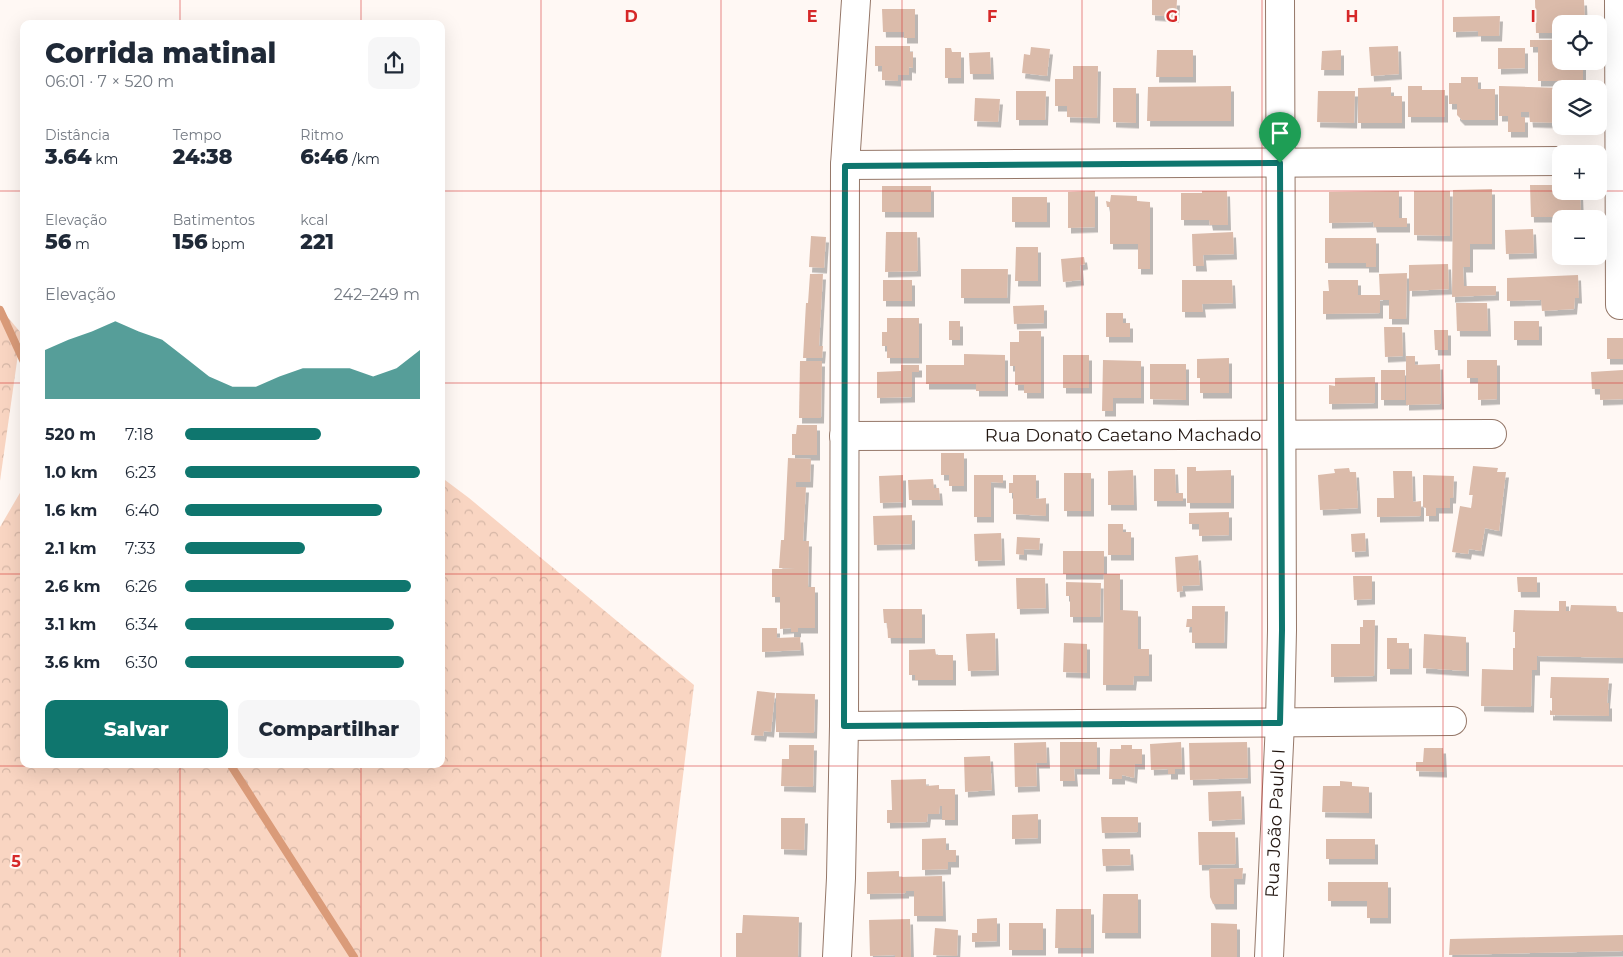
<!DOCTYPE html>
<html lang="pt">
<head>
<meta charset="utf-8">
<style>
  body { margin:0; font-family:Montserrat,sans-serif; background:#f6f6f7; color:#1f2937; height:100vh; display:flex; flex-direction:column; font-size:19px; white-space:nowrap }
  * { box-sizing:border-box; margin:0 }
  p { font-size:16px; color:#747a83 }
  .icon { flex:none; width:28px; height:28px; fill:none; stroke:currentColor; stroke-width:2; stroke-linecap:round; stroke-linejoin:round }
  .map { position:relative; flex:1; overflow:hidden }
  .drawer { position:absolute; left:20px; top:20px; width:425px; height:748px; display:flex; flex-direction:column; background:#fff; border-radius:10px; box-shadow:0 5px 20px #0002 }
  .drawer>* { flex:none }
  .buttons { position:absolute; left:1552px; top:15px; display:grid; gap:10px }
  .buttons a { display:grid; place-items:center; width:55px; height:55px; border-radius:10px; background:#fff; box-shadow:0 5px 20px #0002; font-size:25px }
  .pin { position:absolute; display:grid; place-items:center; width:42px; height:42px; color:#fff; margin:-51px -21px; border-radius:50% 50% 50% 0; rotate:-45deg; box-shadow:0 0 5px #0007 }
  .pin .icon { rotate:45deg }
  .round { display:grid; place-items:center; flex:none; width:52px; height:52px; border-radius:10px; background:#f6f6f7 }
  .head { display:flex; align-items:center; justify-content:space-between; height:85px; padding:0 25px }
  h1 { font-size:28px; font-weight:800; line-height:38px }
  .figures { display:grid; grid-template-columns:repeat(3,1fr); gap:8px; height:85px; padding:5px 25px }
  .figures div { display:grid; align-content:center }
  .figures b { font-size:21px; font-weight:800 }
  .figures small { font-size:14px; font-weight:400 }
  .figures p { font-size:14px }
  .chart { height:140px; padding:10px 25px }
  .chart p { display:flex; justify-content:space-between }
  .chart svg { width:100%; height:90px; margin-top:5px; fill:#0f766e; opacity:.7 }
  .cta { display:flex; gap:10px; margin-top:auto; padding:10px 25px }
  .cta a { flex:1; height:58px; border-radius:10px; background:#0f766e; color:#fff; font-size:20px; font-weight:800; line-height:58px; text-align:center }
  .cta a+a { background:#f6f6f7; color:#1f2937 }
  ul { padding:0 25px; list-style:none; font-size:16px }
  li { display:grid; grid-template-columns:80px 60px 1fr; align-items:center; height:38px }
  li i { height:12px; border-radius:6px; background:#0f766e }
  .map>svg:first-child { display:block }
  .forest { fill:url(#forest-crowns) }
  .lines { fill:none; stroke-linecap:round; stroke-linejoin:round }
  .stream { stroke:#da9b79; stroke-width:8 }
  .building { fill:#dbbbaa; filter:url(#shadow) }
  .minor-casing { stroke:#957768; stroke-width:30 }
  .minor { stroke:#fff; stroke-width:28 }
  .route-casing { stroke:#fff; stroke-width:10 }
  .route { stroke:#0f766e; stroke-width:6 }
  .grid { fill:none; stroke:#d62828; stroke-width:1; stroke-opacity:0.55 }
  .labels { text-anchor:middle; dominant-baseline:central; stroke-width:4; stroke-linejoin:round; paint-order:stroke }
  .street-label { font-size:18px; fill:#221610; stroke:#fff8f4 }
  .grid-label { font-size:16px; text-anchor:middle; font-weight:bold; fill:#d62828; stroke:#fff8f4; stroke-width:4; stroke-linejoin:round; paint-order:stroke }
</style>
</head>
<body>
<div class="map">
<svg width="1623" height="957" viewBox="0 0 1623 957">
  <defs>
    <pattern id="forest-crowns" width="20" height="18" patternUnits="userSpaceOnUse" patternTransform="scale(1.25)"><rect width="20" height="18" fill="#f9d5c2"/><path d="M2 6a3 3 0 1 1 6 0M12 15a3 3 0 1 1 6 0" fill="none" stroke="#d5b6a6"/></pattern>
    <filter id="shadow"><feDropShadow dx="3" dy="5.5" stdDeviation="0" flood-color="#0004"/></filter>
  </defs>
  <rect width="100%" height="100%" fill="#fff8f4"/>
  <g class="forest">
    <path d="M0 308 21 333 0 481Z"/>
    <path d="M441 477 469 498 694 685 661 957H0V527L24 486V764H441Z"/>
  </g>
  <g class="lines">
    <g class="stream">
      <path d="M0 310 24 362"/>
      <path d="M230 764 354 957"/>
    </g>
  </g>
  <g class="building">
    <path d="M1152 0H1177L1176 17 1152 15Z"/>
    <path d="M1535 0H1584L1585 24H1561V33H1536Z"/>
    <path d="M882 9H915V38H904V32H883Z"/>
    <path d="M1500 16 1499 36H1478V31L1453 32V17Z"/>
    <path d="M1530 40H1554V60H1561V61H1583V81H1538V47H1530Z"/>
    <path d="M875 46H910V52H913V68L909 67V75H898V81L882 80V66H875Z"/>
    <path d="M1398 46 1399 74 1371 76 1369 47Z"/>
    <path d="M1031 47 1050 49 1047 76 1022 73 1024 54 1030 55Z"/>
    <path d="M945 48H951L952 52H961V78H945Z"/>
    <path d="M1498 48H1525V68L1498 69Z"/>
    <path d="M1157 50H1193V77H1156Z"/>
    <path d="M1341 50V70H1321L1322 51Z"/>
    <path d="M990 52 991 74H970L969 53Z"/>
    <path d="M1073 66H1098L1097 118 1067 117V106H1055V79H1073Z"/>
    <path d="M1461 77H1478V89H1495V120H1462L1457 115V104H1449V83H1461Z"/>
    <path d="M1231 86V121H1147L1148 87Z"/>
    <path d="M1408 86H1422V90H1445V117H1408Z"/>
    <path d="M1499 86 1561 88V123L1530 122 1529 112H1521V117H1525V132H1508V116H1499Z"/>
    <path d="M1391 87V96H1402V123H1358V88Z"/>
    <path d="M1113 88H1136V123L1113 122Z"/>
    <path d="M1016 91H1046L1045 120H1016Z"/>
    <path d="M1318 91H1355L1354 123 1317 122Z"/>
    <path d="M975 98 1000 99 998 122 974 121Z"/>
    <path d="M1530 185H1561V191H1580L1581 217H1531Z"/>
    <rect x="882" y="186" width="49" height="26"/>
    <path d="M1492 189V244H1470V267H1463L1464 286H1496V295L1452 297 1453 190Z"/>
    <path d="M1095 191V227L1068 228V192Z"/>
    <path d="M1202 191H1227L1228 225H1210L1209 220H1181V193H1202Z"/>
    <path d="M1399 191V218H1407V227H1374L1373 222 1329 223V192Z"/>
    <path d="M1414 191H1450V236L1414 235Z"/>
    <path d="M1111 195 1137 196V201L1150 202V269H1138V244H1110V207H1107L1106 201 1110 202Z"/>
    <rect x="1012" y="197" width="35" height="25"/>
    <path d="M1533 229 1534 253 1506 254 1505 230Z"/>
    <path d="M886 232H917L918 271 885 272Z"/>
    <path d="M1233 232 1234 254 1203 255 1204 266H1193L1192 234Z"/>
    <path d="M811 236 826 237 824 268 809 267Z"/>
    <path d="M1325 238H1376V267H1366V263H1325Z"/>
    <path d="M1016 247H1038V281H1015Z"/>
    <path d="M1084 257 1085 264 1080 265 1081 280 1063 282 1061 259Z"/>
    <path d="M1448 264 1449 289 1409 291V265Z"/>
    <path d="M961 269H1008L1007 298H961Z"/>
    <path d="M1407 273 1406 319H1389V300H1380V313L1323 314V291H1329L1328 280H1358V295H1380L1379 274Z"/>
    <path d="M810 274H823L819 346H823L822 358H803L806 303H808Z"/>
    <path d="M1578 275 1579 298H1575L1574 309 1542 311 1541 300 1507 301V278Z"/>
    <rect x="883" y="280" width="29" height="21"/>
    <path d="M1182 280H1232L1233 303 1202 304 1203 312H1182Z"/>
    <path d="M1456 303H1487L1488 331H1457Z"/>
    <path d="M1044 305V323L1014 324 1013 306Z"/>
    <path d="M1106 313H1123V323H1130V337H1106Z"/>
    <path d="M887 318H919V358H887V346H882V332H887Z"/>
    <rect x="949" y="321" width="11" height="19"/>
    <rect x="1514" y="321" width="25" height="19"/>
    <path d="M1384 327H1402L1403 356 1385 357Z"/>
    <path d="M1434 330H1448V350H1435Z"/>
    <path d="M1019 331H1041V393H1024V385H1015V366H1010V342H1019Z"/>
    <rect x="1607" y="338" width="16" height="21"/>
    <path d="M964 354 1005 355V391H976V384H926V365H964Z"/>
    <rect x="1063" y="355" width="26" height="33"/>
    <path d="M1406 356H1415V365L1440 364 1441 404 1406 405Z"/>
    <path d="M1229 358V393H1200V378H1197V359Z"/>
    <path d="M1103 360 1141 361V398H1113V411H1102Z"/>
    <path d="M1467 360H1497V399L1478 400V378H1467Z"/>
    <path d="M800 361H822L821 418H799Z"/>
    <path d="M1150 364H1186V400L1150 399Z"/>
    <path d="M901 365H919V372H912V397L877 398V372L901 371Z"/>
    <rect x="1381" y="370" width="24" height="30"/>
    <path d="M1623 370V399L1600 400V389H1592L1591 372Z"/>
    <path d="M1375 377V403L1329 404V385L1335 386V378Z"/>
    <path d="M797 425H817V455H792V434H796Z"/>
    <path d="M941 453H964V486H949V475H941Z"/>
    <path d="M788 458 811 459 810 482H796V487H806L803 541H809L808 587H815V628H798V632H791V628L780 629V597H772V569H795L779 568 781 540H784Z"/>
    <path d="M1473 466 1498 468 1497 472H1506L1499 531 1485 528 1481 551 1469 549 1468 554 1452 552 1460 506 1471 508 1473 495H1469Z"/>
    <path d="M1187 467H1196V471L1231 470V503H1187Z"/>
    <path d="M1349 468 1350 472H1356L1358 508 1320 510 1318 475 1335 473 1334 469Z"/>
    <path d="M1154 469H1175L1176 493H1183V501H1154Z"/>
    <path d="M1133 470 1134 505H1108V471Z"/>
    <path d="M1393 471H1412L1413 502 1421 501V516L1377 517V498H1394Z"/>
    <rect x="1064" y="473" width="27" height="38"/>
    <path d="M903 475V502L880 503 879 476Z"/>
    <path d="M974 475H1003V483L991 482V517H974Z"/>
    <path d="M1013 475H1036V499L1046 498V516L1013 514V493H1009V483H1013Z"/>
    <path d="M1423 475 1454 476 1453 498H1450V508H1436V516H1426V508L1423 507Z"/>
    <path d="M933 479 934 488H939L940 500H909L908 480Z"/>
    <path d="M1229 512V535L1199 536V524H1189V513Z"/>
    <path d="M912 515V544L874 545 873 516Z"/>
    <path d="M1108 524H1123V532H1131V555H1108Z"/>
    <path d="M1001 533 1002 560 975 561 974 534Z"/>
    <path d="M1365 533 1366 551 1352 552 1351 534Z"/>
    <path d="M1017 537 1040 538 1039 550 1024 549V555L1016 554Z"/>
    <rect x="1063" y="551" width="41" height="23"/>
    <path d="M1198 555 1200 585 1182 586 1183 591 1177 592 1175 557Z"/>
    <path d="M1104 574H1120V610L1138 611V649H1149V676H1134L1133 685H1103Z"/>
    <path d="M1353 576H1372V599L1354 600Z"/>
    <path d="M1517 577H1537V592H1518Z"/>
    <path d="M1016 578H1045L1046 608 1017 609Z"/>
    <path d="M1066 582 1101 583 1100 617H1070V596H1066Z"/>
    <path d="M1559 601H1566V611H1570L1571 605 1616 606 1617 612H1623V658L1537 656V670H1532L1531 707 1481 706 1482 669 1513 670V648H1515V632H1513L1514 610 1559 611Z"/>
    <path d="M1192 606H1225L1224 643H1192V627H1186L1187 619H1192Z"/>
    <path d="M883 609H922V638H888L887 623H884Z"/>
    <path d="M1363 620H1375L1374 676 1331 677V644H1360V627H1363Z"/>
    <path d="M762 628H777V638L800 637 801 650 762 652Z"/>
    <path d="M995 633 996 670 968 671 966 634Z"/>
    <path d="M1424 634 1466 637V671L1423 668Z"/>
    <path d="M1387 638H1397V643H1409V669H1387Z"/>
    <path d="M1064 643 1087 644V673L1063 672Z"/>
    <path d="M935 649 936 655H953V680H915V675H909V650Z"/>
    <path d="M1551 677 1609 678 1607 703H1609V716L1550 715V710L1552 711V698H1550Z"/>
    <path d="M757 691 775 693 771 732 764 731 763 736 751 735Z"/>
    <path d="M776 693 815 694 814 733 776 732Z"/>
    <path d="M1046 742 1047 763H1036L1037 786 1015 787 1014 743Z"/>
    <path d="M1060 742H1097V769H1074L1075 781H1060Z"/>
    <path d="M1181 742 1182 769H1175V774H1168V769L1151 770 1150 744Z"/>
    <path d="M1247 742 1248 778 1190 780 1189 743Z"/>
    <path d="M789 745H814L813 787 781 786 782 759H789Z"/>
    <path d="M1121 745H1132V749H1142V764H1135L1134 778 1122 775V779H1109L1110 749H1121Z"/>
    <path d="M1424 748H1443L1444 772 1416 771V762H1423Z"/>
    <path d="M990 756 992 790 965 792 964 757Z"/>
    <path d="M926 779V786L939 785V789H955V820H942V806H940L939 814H928L927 822 887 823V810H892L891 780Z"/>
    <path d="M1340 781 1352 782V786L1369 787V813L1322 812 1323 786H1340Z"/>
    <path d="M1241 791 1242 819 1209 821 1208 792Z"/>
    <path d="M1038 814V838L1012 839V815Z"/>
    <path d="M1101 817H1138V832L1102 833Z"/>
    <path d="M781 818H805L804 850 781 849Z"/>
    <path d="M1198 832H1235L1236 864 1199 865Z"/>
    <path d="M946 838V850H956V862H948V869L922 870V839Z"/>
    <rect x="1326" y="839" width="49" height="20"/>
    <path d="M1102 849H1130L1131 865 1103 866Z"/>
    <path d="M1243 868 1242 879H1234V904H1213L1210 897 1209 869Z"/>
    <path d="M899 871V877L942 876 943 916H914V891H906V893L867 894V872Z"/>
    <path d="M1328 882H1388V918H1367V901H1328Z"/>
    <path d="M1103 894H1138V933H1102Z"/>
    <path d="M1056 909H1091V948H1055Z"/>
    <path d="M743 915 799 917 798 957H736V933H742Z"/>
    <path d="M997 918V941L972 942V933H977V919Z"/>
    <path d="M910 919 911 957H895V955L870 956 869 920Z"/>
    <rect x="1009" y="923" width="34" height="27"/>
    <path d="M1211 923 1237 924V957H1211Z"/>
    <path d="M935 928 958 930 957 956 933 955Z"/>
    <path d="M1623 935V951L1449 955 1450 939Z"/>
  </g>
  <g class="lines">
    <defs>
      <g id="minor">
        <path d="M1619 0 1620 305"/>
        <path d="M845 165 1561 161"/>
        <path id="s1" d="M844 436 1492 434"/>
        <path d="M844 726 1452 721"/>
        <path d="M837 957 841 878 844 726 845 165 856 0"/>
        <path id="s2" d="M1269 957 1280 723 1282 630 1280 0"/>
      </g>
    </defs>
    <use href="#minor" class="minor-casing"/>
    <use href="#minor" class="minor"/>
  </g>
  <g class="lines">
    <defs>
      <path id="route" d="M1280 163 1282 630 1280 723 844 726 845 166Z"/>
    </defs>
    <use href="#route" class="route-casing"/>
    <use href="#route" class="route"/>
  </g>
  <path class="grid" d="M180 0V24M361 0V24M541 0V957M721 0V957M902 0V957M1082 0V957M1262 0V957M1443 0V957M0 191H24M441 191H1623M0 383H24M441 383H1623M0 574H24M441 574H1623M180 764V957M361 764V957M0 766H1623"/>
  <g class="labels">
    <g class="street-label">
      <text stroke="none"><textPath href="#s1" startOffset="279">Rua Donato Caetano Machado</textPath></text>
      <text stroke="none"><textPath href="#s2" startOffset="134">Rua João Paulo I</textPath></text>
    </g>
  </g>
  <g class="grid-label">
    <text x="631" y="22">D</text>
    <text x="812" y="22">E</text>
    <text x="992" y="22">F</text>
    <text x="1172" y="22">G</text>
    <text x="1352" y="22">H</text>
    <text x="1533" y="22">I</text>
    <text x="16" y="867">5</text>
  </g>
</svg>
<div class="buttons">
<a><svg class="icon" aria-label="locate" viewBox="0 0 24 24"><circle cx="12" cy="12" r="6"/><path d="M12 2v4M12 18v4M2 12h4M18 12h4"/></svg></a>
<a><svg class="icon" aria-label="layers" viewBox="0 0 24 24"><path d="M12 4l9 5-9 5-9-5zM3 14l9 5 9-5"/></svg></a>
<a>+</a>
<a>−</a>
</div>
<div class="pin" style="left:1280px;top:163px;background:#1e9e55"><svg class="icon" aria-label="arrive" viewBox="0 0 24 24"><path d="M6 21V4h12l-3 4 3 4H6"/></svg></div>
<section class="drawer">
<div class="head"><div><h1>Corrida matinal</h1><p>06:01 · 7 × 520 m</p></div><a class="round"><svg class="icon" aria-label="share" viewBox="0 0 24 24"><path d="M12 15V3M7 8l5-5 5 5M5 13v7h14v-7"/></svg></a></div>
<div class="figures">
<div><p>Distância</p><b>3.64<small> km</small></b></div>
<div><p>Tempo</p><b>24:38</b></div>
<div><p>Ritmo</p><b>6:46<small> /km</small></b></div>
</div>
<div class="figures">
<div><p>Elevação</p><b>56<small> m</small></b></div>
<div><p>Batimentos</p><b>156<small> bpm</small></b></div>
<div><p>kcal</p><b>221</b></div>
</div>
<div class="chart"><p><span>Elevação</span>242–249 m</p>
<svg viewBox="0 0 160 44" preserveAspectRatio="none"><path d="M0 44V20L10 15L20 11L30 6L40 11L50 15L60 24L70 33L80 38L90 38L100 33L110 29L120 29L130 29L140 33L150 29L160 20V44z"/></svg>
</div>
<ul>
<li><b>520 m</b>7:18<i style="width:58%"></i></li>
<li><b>1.0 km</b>6:23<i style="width:100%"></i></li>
<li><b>1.6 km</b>6:40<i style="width:84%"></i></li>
<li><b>2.1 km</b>7:33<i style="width:51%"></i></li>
<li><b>2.6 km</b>6:26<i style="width:96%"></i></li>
<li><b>3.1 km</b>6:34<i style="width:89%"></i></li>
<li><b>3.6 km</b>6:30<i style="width:93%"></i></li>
</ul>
<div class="cta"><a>Salvar</a><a>Compartilhar</a></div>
</section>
</div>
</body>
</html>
